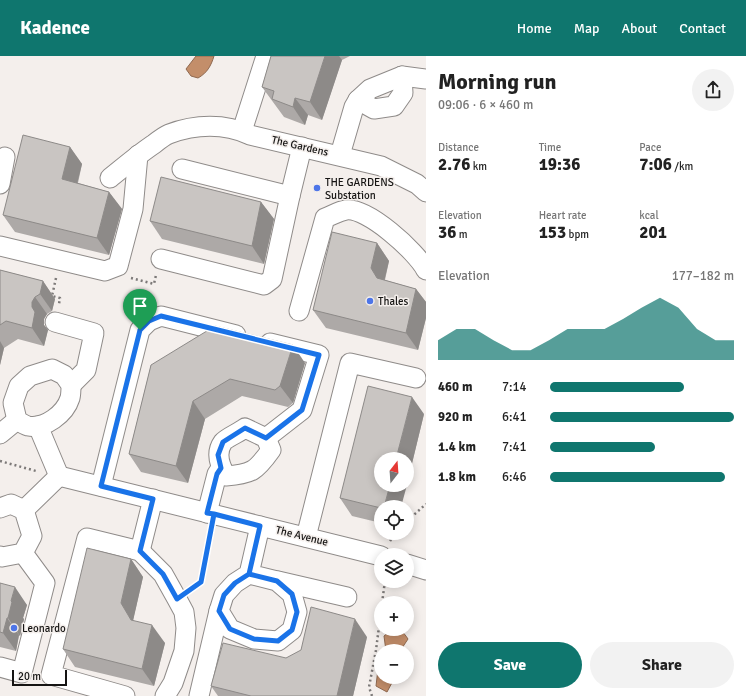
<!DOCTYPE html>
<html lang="en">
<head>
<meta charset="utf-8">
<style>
  body { margin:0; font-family:Signika,sans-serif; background:#f2f2f2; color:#222; height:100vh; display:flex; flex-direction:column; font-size:15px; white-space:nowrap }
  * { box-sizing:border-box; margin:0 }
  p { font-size:13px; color:#767676 }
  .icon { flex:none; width:22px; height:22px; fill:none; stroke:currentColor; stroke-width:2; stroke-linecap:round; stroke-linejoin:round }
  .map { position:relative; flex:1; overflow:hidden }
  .panel { display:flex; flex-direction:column; background:#fff; width:320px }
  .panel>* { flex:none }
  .needle { width:26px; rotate:17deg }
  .buttons { position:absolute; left:374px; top:396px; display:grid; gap:8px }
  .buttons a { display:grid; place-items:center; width:40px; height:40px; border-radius:50%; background:#fff; box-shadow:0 2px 10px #0003; font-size:20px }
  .scale { position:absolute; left:12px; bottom:10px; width:55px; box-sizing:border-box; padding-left:4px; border:2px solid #151413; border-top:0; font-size:11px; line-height:14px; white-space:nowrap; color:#151413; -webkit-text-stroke:3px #f4efec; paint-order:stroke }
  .pin { position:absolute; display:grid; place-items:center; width:34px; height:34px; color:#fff; margin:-41px -17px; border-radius:50% 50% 50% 0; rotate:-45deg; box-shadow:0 0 4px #0007 }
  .pin .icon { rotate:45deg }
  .round { display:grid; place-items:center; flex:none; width:42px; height:42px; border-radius:21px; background:#f2f2f2 }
  .overview { display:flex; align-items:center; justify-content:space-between; height:68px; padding:0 12px }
  h1 { font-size:22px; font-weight:700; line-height:30px }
  .stats { display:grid; grid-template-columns:repeat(3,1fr); gap:6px; height:68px; padding:4px 12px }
  .stats div { display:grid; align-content:center }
  .stats b { font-size:17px; font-weight:700 }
  .stats small { font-size:11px; font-weight:400 }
  .stats p { font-size:11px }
  .chart { height:112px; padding:8px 12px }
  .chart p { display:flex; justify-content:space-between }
  .chart svg { width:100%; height:72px; margin-top:4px; fill:#0f766e; opacity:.7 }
  .primary-button { display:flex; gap:8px; margin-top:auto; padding:8px 12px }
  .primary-button a { flex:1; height:46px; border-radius:24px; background:#0f766e; color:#fff; font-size:16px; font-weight:700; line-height:46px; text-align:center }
  .primary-button a+a { background:#f2f2f2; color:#222 }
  ul { padding:0 12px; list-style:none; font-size:13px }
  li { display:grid; grid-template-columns:64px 48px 1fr; align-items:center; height:30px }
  li i { height:10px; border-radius:5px; background:#0f766e }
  header { display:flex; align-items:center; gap:24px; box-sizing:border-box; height:56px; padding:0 20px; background:#0f766e; color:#fff }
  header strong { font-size:19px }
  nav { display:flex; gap:22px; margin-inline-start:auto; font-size:14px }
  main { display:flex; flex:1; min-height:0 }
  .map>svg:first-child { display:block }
  .water { fill:#c38e6a; stroke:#8f6950 }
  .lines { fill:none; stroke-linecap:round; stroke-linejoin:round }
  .minor-casing { stroke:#8f8b89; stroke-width:21 }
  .path { stroke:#7c7978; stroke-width:2.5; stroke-dasharray:2 3; stroke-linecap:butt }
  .minor { stroke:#fff; stroke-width:19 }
  .wall { fill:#ada9a7 }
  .shaded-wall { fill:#8d8a88 }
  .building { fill:#c9c5c2; stroke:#8d8a88 }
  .route-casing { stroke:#fff; stroke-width:8 }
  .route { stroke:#1a73e8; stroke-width:5 }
  .poi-dot { fill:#4d75e8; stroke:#f4efec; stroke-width:1.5 }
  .labels { text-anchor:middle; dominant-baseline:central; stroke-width:3; stroke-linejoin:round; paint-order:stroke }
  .street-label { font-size:11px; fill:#151413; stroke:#f4efec }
  .poi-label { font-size:11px; fill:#151413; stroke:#f4efec; text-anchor:start }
</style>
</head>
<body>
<header>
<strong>Kadence</strong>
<nav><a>Home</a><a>Map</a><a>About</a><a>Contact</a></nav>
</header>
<main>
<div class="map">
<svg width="426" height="640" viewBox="0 0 426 640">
  <rect width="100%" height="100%" fill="#f4efec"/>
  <g class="water">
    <path d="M196 0H214C211 10 207 17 198 22L191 20 186 13Z"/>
    <path d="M393 573C401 573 404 577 408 583L400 595H386L384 580Z"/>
    <path d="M381 609V621H395L387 636 376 630 378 613Z"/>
  </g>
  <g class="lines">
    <defs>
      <g id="minor">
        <path d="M358 44 374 53 394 50 403 37 402 20"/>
        <path d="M242 75 266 0"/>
        <path d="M340 99 354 51 358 44 370 33 402 20 426 23"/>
        <path d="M182 113 290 140"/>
        <path d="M110 122C125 110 139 98 154 88 159 84 164 80 169 78 195 68 225 67 250 79L381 110 417 128 426 136"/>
        <path d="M0 128 5 101"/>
        <path d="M0 190 105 215 118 210 133 153 138 99"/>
        <path d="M161 203 264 229 272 223 290 140 302 91"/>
        <path d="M299 255 325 162C331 160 339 155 346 154 367 151 416 195 426 214"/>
        <path d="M55 266 94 277 86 314 71 329"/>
        <path d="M52 313 64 319 71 329C71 333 71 338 70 342 65 358 45 373 28 370 24 369 20 366 17 364L13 347 19 330 30 320Z"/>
        <path d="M38 370 59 420"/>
        <path d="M245 372 266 382 271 394C256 415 252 418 226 420 220 410 215 397 223 386 226 382 240 376 245 372Z"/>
        <path d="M0 378 17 364"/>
        <path d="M266 382 302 354 319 299 270 287"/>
        <path d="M59 420 381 500"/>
        <path d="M101 430 140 274 149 265 161 260 236 279"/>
        <path d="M0 452 11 448 24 454 32 480 23 497 2 501 0 500"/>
        <path d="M24 454 59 420"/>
        <path d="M207 457 217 418 221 412"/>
        <path d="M306 481 350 307 416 322"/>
        <path d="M140 495 153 443"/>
        <path d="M407 508 426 514"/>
        <path d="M249 518 277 525 292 538 297 556 292 574 278 585 254 583 230 573 219 555 224 539 235 527 249 518 260 470"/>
        <path d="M278 525 347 541"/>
        <path d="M0 611 22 617 45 527 23 497"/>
        <path d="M125 640 51 619 87 482 140 495 163 518 177 543 184 556 186 572 184 595 173 627 165 640"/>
        <path d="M199 640 219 555"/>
      </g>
    </defs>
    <use href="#minor" class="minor-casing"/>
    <g class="path">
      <path d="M56 222 52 240 60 242 59 248"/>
      <path d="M131 222 154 228 156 219"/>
      <path d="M0 405 36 415"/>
      <path d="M407 465 426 448"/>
      <path d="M390 485 395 477"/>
      <path d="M191 534 201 526 211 477"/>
      <path d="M382 547 385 525"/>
      <path d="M372 640 369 631 376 594 381 555"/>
    </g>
    <use href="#minor" class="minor"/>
  </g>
  <g class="wall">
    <path d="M271 0H350L342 4 322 64 308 59 305 69 284 61 262 31Z"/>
    <path d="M70 91 82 108 78 127 109 136 122 153 109 199 15 176 3 159Z"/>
    <path d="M261 146 274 163 264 208 162 183 150 165Z"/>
    <path d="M377 187 389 205 385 224 416 233 426 246V262L418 294 326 272 313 254Z"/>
    <path d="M0 214 43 225 55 243 52 255 47 258 44 263V269L48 274 44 290 18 283 4 292 0 309Z"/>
    <path d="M305 307 293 347 288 351 242 340 205 363 188 427 141 416 129 398 151 309Z"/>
    <path d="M424 358 407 428V403L381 451V467L352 460 340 442Z"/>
    <path d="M131 503 143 521 133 564 165 587 154 630 75 611 63 593Z"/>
    <path d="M0 527 27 549 23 562 24 563 20 580 19 579 16 595 0 591Z"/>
    <path d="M367 581 353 640H218L211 630 286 602Z"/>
  </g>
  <g class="shaded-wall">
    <path d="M325 0H339L342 4 322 64 310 46Z"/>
    <path d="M295 42 308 59 305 69 293 51Z"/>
    <path d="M70 91 82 108 74 140 62 123Z"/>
    <path d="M109 136 122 153 109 199 97 182Z"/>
    <path d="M261 146 274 163 264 208 252 190Z"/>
    <path d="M377 187 389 205 383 230 377 222 371 212Z"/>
    <path d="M43 225 55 243 52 255 40 238Z"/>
    <path d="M416 233 426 246V262L418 294 406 277Z"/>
    <path d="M35 241 47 258 44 263V269L48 274 44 290 32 272V246Z"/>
    <path d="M0 285 4 292 0 309Z"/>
    <path d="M293 289 305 307 293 347 280 330Z"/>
    <path d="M412 341 424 358 407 428V403H396Z"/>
    <path d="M193 345 205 363 188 427 176 410Z"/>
    <path d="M390 429H407L401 451H384Z"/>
    <path d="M131 503 143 521 133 565 131 564 121 547Z"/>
    <path d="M15 531 27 549 23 562 24 563 20 580 8 562 11 545Z"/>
    <path d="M7 562 19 579 16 595 3 577Z"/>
    <path d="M355 563 367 581 353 640H337Z"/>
    <path d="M152 569 165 587 154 630 142 613Z"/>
  </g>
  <g class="building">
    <path d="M271 0H325L310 46 295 42 293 51 272 43 274 35 262 31Z"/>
    <path d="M23 79 70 91 62 123 109 136 97 182 3 159Z"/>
    <path d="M161 121 261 146 252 190 150 165Z"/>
    <path d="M332 176 377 187 371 212 377 222 416 233 406 277 313 254Z"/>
    <path d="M0 214 43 225 40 238 35 241 32 246V251L35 256 32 272 6 265 0 269Z"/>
    <path d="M215 270 293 289 280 330 275 334 230 323 193 345 176 410 129 398 151 309Z"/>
    <path d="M368 330 412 341 396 403H381V429H390L384 451H381V452L340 442Z"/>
    <path d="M87 492 131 503 121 547 131 564 152 569 142 613 63 593Z"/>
    <path d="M0 527 15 531 11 545 12 546 8 562H7L3 577 0 576Z"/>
    <path d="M311 551 355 563 337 640H251L211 630 223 587 286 602 301 594Z"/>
  </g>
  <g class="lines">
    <defs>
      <path id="route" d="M140 274 101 430 153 443 140 495 163 518 177 543 201 526 214 458 260 470 249 518 277 525 292 538 297 556 292 574 278 585 254 583 230 573 219 555 224 539 235 527 249 518 260 470 214 458 207 457 217 418 221 412 218 399 223 386 245 372 266 382 302 354 319 299 161 260 149 265 140 274"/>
    </defs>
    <use href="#route" class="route-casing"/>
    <use href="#route" class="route"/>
  </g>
  <g class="poi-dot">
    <circle cx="317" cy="132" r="4"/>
    <circle cx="370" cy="245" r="4"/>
    <circle cx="14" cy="572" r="4"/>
  </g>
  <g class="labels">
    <g class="street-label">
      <text transform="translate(300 90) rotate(13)">The Gardens</text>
      <text transform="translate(302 480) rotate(14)">The Avenue</text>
    </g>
    <g class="poi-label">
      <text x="325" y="126">THE GARDENS<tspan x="325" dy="13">Substation</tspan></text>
      <text x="378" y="245">Thales</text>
      <text x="22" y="572">Leonardo</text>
    </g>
  </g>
</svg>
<div class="buttons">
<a><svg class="needle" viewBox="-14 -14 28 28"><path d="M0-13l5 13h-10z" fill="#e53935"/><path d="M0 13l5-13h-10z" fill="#767676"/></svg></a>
<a><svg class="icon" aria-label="locate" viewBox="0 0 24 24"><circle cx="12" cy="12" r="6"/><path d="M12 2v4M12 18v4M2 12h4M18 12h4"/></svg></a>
<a><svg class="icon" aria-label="layers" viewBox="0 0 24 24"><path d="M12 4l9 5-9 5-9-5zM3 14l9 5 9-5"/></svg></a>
<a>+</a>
<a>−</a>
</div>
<div class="scale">20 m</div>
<div class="pin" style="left:140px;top:274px;background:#1e9e55"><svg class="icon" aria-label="arrive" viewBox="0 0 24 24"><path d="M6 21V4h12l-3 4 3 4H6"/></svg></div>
</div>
<section class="panel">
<div class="overview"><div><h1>Morning run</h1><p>09:06 · 6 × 460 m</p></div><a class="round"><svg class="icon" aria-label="share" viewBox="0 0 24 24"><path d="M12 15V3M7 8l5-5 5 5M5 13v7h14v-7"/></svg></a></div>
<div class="stats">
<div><p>Distance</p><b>2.76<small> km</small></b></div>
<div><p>Time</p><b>19:36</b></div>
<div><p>Pace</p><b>7:06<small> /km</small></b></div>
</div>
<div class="stats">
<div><p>Elevation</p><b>36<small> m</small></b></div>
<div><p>Heart rate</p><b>153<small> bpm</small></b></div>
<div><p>kcal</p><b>201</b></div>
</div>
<div class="chart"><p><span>Elevation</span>177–182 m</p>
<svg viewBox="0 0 160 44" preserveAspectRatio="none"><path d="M0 44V32L10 25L20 25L30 32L40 38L50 38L60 32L70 25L80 25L90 25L100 19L110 12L120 6L130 12L140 25L150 32L160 32V44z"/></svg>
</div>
<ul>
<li><b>460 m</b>7:14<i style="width:73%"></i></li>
<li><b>920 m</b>6:41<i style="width:100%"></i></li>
<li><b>1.4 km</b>7:41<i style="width:57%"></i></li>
<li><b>1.8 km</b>6:46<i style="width:95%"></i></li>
</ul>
<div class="primary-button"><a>Save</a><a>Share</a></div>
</section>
</main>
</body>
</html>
